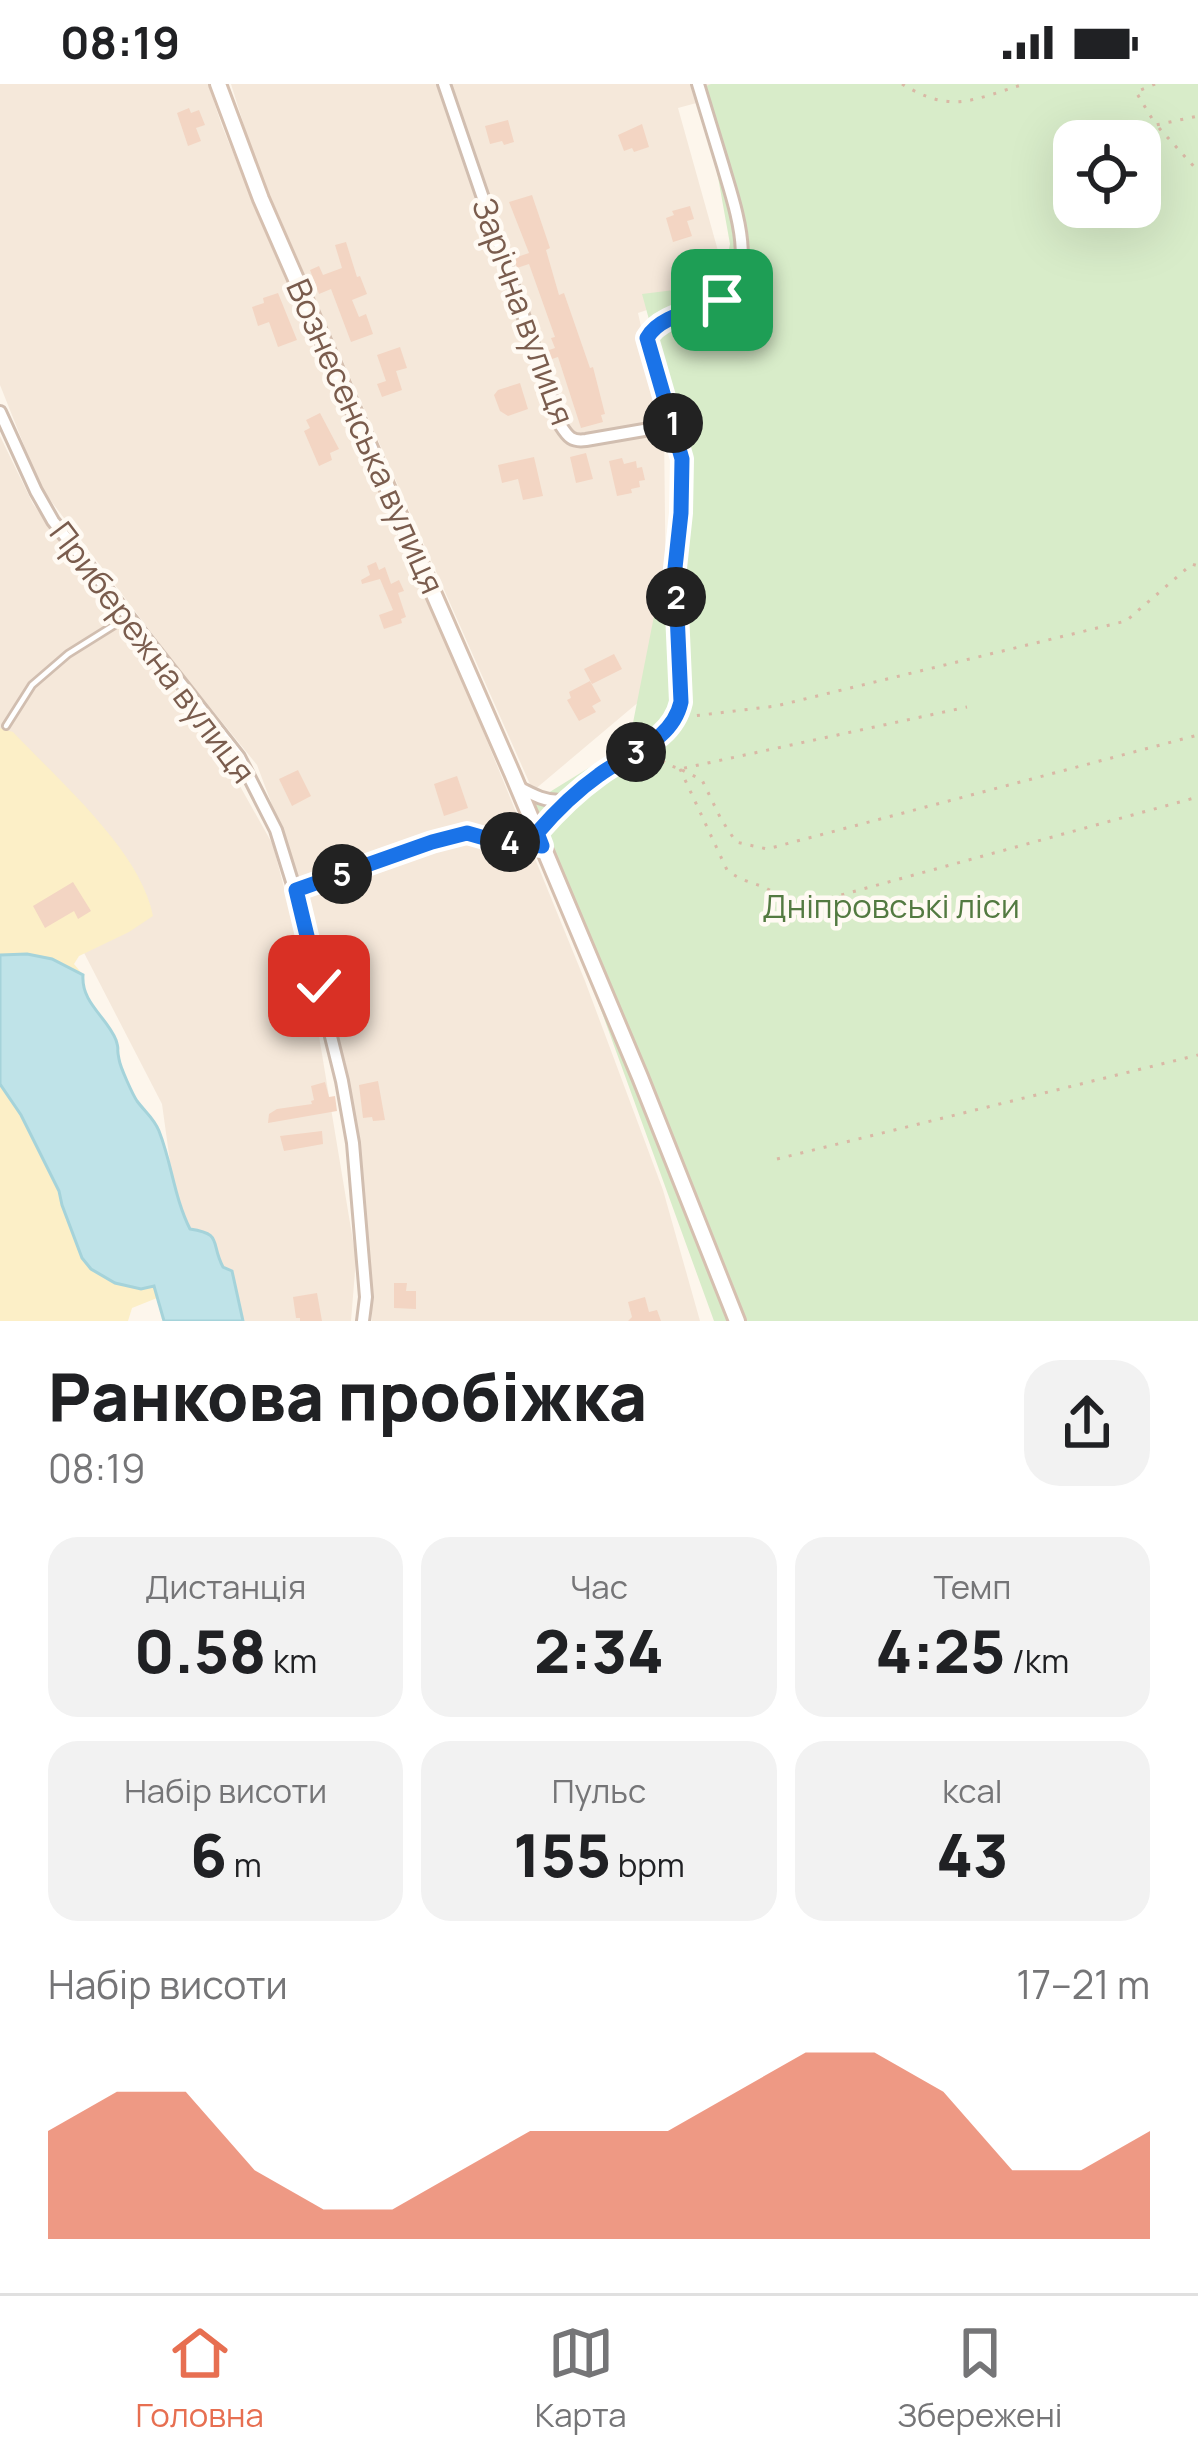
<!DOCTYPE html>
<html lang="uk">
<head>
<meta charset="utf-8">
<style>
  body { margin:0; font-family:Manrope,sans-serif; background:#f2f2f2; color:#202124; height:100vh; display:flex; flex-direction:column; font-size:45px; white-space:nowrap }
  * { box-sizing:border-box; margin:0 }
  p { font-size:39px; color:#757577 }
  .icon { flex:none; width:66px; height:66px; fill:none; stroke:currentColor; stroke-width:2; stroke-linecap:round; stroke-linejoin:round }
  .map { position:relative; height:1237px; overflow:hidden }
  .drawer { display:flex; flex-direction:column; background:#fff; flex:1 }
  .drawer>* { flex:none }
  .tools { position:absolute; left:1053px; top:36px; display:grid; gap:24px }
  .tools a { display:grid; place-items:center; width:108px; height:108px; border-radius:24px; background:#fff; box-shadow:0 12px 48px #0002; font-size:60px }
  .pin { position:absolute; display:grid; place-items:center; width:102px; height:102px; color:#fff; margin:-51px; border-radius:24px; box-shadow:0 6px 18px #0006 }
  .km { position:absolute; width:60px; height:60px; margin:-30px; border-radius:50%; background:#222; color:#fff; font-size:33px; line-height:60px; text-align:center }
  .round { display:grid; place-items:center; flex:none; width:126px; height:126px; border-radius:36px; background:#f2f2f2 }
  .summary { display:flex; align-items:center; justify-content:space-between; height:204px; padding:0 48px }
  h1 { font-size:66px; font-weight:800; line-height:90px }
  .metrics { display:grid; grid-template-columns:repeat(3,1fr); gap:18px; height:204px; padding:12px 48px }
  .metrics div { display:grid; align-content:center; border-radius:30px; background:#f2f2f2; text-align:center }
  .metrics b { font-size:60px; font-weight:800 }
  .metrics small { font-size:33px; font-weight:400 }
  .metrics p { font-size:33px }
  .chart { height:336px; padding:24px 48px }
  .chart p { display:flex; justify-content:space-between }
  .chart svg { width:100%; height:216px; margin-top:12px; fill:#e76f51; opacity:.7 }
  .status { display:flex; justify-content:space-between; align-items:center; height:84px; padding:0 60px; background:#fff; direction:ltr }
  .status svg { height:33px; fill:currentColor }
  .menu { display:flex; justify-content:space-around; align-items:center; height:168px; border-top:3px solid #e0e0e0; background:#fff; font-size:33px; color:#757577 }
  .menu a { display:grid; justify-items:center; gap:6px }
  .menu .on { color:#e76f51 }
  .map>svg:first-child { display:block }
  .residential { fill:#f5e8da }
  .green { fill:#d8ecc9; fill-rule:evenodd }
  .sand { fill:#fcefc7 }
  .water { fill:#bfe3e8; stroke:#a5d3da; stroke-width:3 }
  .building { fill:#f3d5c3 }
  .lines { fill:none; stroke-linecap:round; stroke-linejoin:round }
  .lane-casing { stroke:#d1beb0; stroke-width:10 }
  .street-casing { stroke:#d1beb0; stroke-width:16 }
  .secondary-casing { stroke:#d6c0b0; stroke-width:20 }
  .path { stroke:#d9b8a5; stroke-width:3; stroke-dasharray:3 9; stroke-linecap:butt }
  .lane { stroke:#fff; stroke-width:4.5 }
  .street { stroke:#fff; stroke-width:10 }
  .secondary { stroke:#fff; stroke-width:14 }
  .route-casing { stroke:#fff; stroke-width:24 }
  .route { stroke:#1a73e8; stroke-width:15 }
  .labels { text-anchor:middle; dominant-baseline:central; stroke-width:9; stroke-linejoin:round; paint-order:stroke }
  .street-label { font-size:33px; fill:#7a5c4d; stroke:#fffaf3 }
  .park-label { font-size:33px; fill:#537a41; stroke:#fffaf3 }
</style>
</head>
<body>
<div class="status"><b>08:19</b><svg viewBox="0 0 49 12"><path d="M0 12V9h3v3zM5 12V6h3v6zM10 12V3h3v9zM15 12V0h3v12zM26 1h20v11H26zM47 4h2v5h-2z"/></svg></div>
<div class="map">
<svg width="1198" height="1237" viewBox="0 0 1198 1237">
  <rect width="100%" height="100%" fill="#fdf6ec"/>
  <g class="residential">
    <path d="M0 0H208L222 42 319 277 418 488 585 897 663 1106 700 1237H372L371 1183 352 1016 324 887 288 763 257 681 183 590 41 404 0 301Z"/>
    <path d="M231 0H767L678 24 727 199 638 229 664 345 666 523 641 616 533 707 256 80Z"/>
    <path d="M0 352 33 420 217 661 273 761 313 916 356 1175 351 1237H243L232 1187 223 1183 217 1172 215 1158 190 1146 184 1134 174 1107 162 1020 81 863 0 856Z"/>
  </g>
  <path class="green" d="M711 0H1198V1237H714L527 722 629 659 683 385 679 345 642 210 722 200 730 160 702 4ZM1074 57H1140V123H1074Z"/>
  <g class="sand">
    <path d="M0 644 13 648C58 696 141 767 153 832L129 848 79 872 74 880 83 891C54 877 33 870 0 871Z"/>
    <path d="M0 1000C21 1031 56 1085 62 1121L154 1202 157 1214 132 1224 128 1237H0Z"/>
  </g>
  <path class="water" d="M27 870 52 875 83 891C81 919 107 933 116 956 120 969 116 961 119 975 120 983 133 1011 137 1017 145 1028 154 1034 159 1047 172 1080 174 1113 190 1145 223 1150 210 1158 223 1183L232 1187 243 1237H164L154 1202 141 1205 115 1199 91 1185 82 1174 62 1121 59 1107 21 1031 0 1000V871Z"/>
  <g class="building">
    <path d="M189 24 191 29 199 26 205 41 196 44 201 57 188 62 177 29Z"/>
    <path d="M508 36 514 58 504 61 502 57 490 60 485 42Z"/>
    <path d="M642 40 649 63 634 68 632 64 624 67 618 51Z"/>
    <path d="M532 111 550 164 546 166 559 211 564 209 590 284 593 283 605 330 601 331 603 338 581 344 558 273 549 276 546 267 555 264 551 254 555 253 529 180 517 184 514 174 529 169 509 118Z"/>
    <path d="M690 122 694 135 687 137 692 152 673 158 666 134 674 131 672 127Z"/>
    <path d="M346 158 357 193 360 192 367 210 352 216 359 233 366 230 373 250 351 258 331 205 319 210 310 186 319 182 323 191 342 184 335 161Z"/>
    <path d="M278 209 297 256 278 263 269 238 258 242 252 223 264 219 263 214Z"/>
    <path d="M400 263 407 284 396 287 402 306 382 313 377 300 386 297 377 271Z"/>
    <path d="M520 299 528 325 508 332 500 327 494 311 498 306Z"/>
    <path d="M320 329 339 365 330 369 332 376 319 382 304 347 310 344 306 336Z"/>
    <path d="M586 369 593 395 576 399 570 373Z"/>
    <path d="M534 373 543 412 523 416 518 395 502 399 498 381Z"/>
    <path d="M622 374 624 380 636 377 637 384 642 383 645 396 639 397 640 403 631 405 632 409 617 412 609 377Z"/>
    <path d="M376 478 379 486 385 483 391 500 399 496 404 507 398 509 406 533 401 535 402 539 384 545 379 531 393 526 380 495 362 500 361 496 370 491 367 482Z"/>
    <path d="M614 570 622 585 592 600 584 585Z"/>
    <path d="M590 597 601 617 592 622 596 628 579 637 567 616 571 614 569 608Z"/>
    <path d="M298 686 311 712 292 722 279 695Z"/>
    <path d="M457 692 468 724 444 732 434 700Z"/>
    <path d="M73 798 91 827 78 835 74 827 45 844 33 822Z"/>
    <path d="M378 997 385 1036 373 1037 372 1033 363 1034 359 1001Z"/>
    <path d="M325 998 329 1013 335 1012 337 1027 268 1039 269 1030 277 1025 312 1020 311 1017 314 1016 311 1002Z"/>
    <path d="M322 1047 323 1060 284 1067 280 1052Z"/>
    <path d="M394 1199H407L406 1207H416V1225L394 1224Z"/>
    <path d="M317 1209 322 1237H300V1234H296L293 1213Z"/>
    <path d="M645 1213 649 1228 657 1226 661 1237H628L632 1233 628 1218Z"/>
  </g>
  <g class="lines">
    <defs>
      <g id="lane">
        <path d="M6 642 32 601 68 570 124 535"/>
        <path d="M295 807 432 758 467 749 537 761"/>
      </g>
      <g id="street">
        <path d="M444 0 561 342C568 353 572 358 586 356L673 341"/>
        <path d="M0 328 36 407 53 437 239 673 276 746 295 807 342 997 353 1059 366 1213 363 1237"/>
        <path d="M518 703C533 711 546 718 564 717"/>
        <path d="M537 749C556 727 575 708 599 691 628 669 672 658 681 618L675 484 681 429 682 375 647 254C657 232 692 229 713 220 764 199 734 121 723 82 715 55 706 27 698 0"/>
      </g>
      <path id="secondary" d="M218 0 261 115 512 689 640 993 737 1237"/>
    </defs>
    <use href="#lane" class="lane-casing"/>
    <use href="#street" class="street-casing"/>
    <use href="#secondary" class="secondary-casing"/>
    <g class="path">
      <path d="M902 0C953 31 973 15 1025 0"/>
      <path d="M1155 0 1136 8 1156 41 1198 32"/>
      <path d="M1159 44 1198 87"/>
      <path d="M685 633 776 622 1126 537 1192 480 1198 482"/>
      <path d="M654 668 666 680 680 685 967 623"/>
      <path d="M680 685 727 786C751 805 768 795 790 825L1198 713"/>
      <path d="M682 686 702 696 721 735 736 758 767 765 1198 651"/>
      <path d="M777 1075 1198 971"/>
    </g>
    <use href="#lane" class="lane"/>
    <use href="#street" class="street"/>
    <use href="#secondary" class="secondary"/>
  </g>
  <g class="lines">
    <defs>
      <path id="route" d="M319 902 296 806 432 758 467 749 488 755 542 762 537 749C556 727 575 708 599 691 628 669 672 658 681 618L675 484 681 429 682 375 647 254C660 230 699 227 722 216"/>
    </defs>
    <use href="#route" class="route-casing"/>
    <use href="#route" class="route"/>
  </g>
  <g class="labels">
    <g class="street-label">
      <text transform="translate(524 227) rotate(70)">Зарічна вулиця</text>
      <text transform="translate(366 352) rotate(66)">Вознесенська вулиця</text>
      <text transform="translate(153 568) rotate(53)">Прибережна вулиця</text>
    </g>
    <g class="park-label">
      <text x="891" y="821">Дніпровські ліси</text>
    </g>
  </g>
</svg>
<div class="tools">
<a><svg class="icon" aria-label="locate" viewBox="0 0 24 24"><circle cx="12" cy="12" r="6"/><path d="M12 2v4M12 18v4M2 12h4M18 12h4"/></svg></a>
</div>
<div class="pin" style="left:722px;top:216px;background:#1e9e55"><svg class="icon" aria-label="arrive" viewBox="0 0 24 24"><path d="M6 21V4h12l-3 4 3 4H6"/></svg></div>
<div class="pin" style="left:319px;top:902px;background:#d93025"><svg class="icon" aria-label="check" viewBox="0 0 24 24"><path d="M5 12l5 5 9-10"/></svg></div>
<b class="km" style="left:673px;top:339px">1</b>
<b class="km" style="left:676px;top:513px">2</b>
<b class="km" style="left:636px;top:668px">3</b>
<b class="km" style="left:510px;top:758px">4</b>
<b class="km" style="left:342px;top:790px">5</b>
</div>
<section class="drawer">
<div class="summary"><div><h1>Ранкова пробіжка</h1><p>08:19</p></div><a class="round"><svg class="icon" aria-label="share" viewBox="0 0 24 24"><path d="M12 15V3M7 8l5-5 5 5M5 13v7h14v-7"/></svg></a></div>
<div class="metrics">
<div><p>Дистанція</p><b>0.58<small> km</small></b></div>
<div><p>Час</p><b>2:34</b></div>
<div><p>Темп</p><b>4:25<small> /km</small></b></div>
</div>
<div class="metrics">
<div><p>Набір висоти</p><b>6<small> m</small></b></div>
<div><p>Пульс</p><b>155<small> bpm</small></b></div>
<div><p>kcal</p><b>43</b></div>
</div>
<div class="chart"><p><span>Набір висоти</span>17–21 m</p>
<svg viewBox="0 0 160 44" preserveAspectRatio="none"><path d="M0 44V22L10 14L20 14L30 30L40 38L50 38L60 30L70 22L80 22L90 22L100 14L110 6L120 6L130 14L140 30L150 30L160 22V44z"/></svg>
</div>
</section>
<nav class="menu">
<a class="on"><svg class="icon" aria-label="home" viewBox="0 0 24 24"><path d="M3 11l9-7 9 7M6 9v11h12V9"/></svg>Головна</a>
<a><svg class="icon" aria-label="map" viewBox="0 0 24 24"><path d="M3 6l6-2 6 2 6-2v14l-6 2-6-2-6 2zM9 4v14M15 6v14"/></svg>Карта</a>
<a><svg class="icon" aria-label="saved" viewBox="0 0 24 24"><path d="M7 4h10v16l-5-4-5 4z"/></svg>Збережені</a>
</nav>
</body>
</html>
